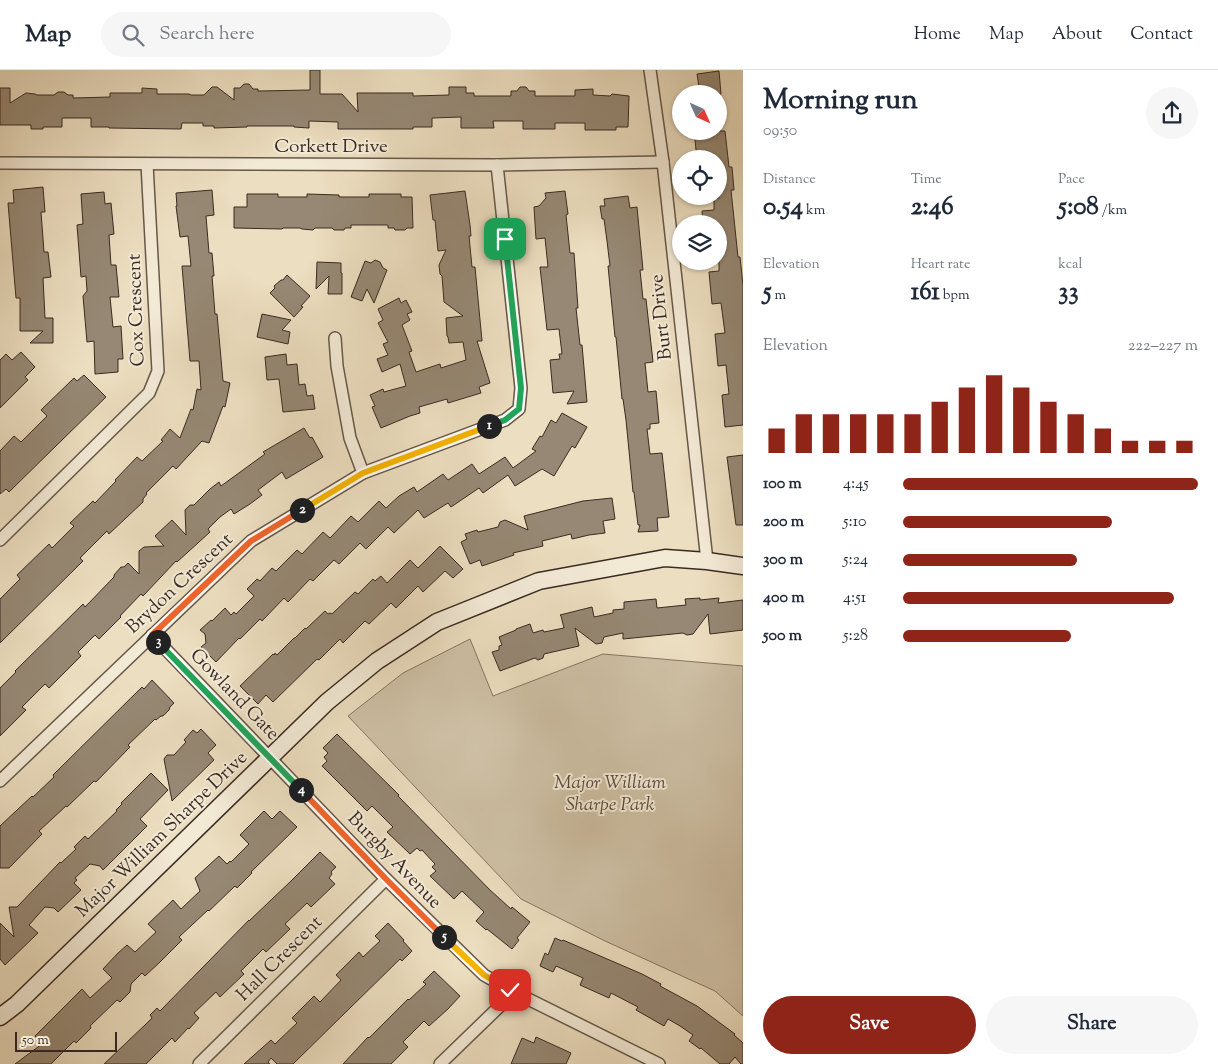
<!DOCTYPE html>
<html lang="en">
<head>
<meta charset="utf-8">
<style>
  body { margin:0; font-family:"Sorts Mill Goudy",serif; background:#f6f6f7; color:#1f2937; height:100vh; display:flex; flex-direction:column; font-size:19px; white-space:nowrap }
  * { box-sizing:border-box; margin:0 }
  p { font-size:16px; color:#747a83 }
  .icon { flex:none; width:28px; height:28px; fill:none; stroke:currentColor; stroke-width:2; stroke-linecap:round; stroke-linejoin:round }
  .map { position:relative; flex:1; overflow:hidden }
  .sheet { display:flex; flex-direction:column; background:#fff; width:475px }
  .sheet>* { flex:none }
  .needle { width:32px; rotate:135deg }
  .fabs { position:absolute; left:672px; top:15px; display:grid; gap:10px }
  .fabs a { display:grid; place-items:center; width:55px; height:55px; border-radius:50%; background:#fff; box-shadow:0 1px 4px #0004; font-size:25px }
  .scale { position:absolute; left:15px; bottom:12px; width:102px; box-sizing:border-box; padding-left:5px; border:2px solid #392b22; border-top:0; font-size:14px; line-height:18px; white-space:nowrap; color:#392b22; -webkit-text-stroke:4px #f3ead6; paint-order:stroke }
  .pin { position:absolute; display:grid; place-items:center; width:42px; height:42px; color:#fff; margin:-21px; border-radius:10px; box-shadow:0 2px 8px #0006 }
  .km { position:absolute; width:25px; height:25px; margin:-12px; border-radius:50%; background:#222; color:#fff; font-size:14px; line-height:25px; text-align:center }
  .round { display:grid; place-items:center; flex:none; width:52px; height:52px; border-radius:26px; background:#f6f6f7 }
  .summary { display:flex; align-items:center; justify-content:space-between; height:85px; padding:0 20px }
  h1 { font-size:28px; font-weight:700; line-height:38px }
  .metrics { display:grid; grid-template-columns:repeat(3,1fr); gap:8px; height:85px; padding:5px 20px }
  .metrics div { display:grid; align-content:center }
  .metrics b { font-size:25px; font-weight:700 }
  .metrics small { font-size:14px; font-weight:400 }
  .metrics p { font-size:14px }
  .chart { height:140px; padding:10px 20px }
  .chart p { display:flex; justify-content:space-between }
  .chart svg { width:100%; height:90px; margin-top:5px; stroke:#8f2418; stroke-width:6 }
  .cta { display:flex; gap:10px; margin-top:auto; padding:10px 20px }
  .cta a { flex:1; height:58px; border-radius:30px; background:#8f2418; color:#fff; font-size:20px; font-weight:700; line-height:58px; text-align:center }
  .cta a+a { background:#f6f6f7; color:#1f2937 }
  ul { padding:0 20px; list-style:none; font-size:16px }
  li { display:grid; grid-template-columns:80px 60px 1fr; align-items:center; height:38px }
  li i { height:12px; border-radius:6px; background:#8f2418 }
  header { display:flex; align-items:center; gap:30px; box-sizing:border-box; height:70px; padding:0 25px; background:#fff; border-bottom:1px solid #e0e1e3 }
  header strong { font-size:24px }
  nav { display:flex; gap:28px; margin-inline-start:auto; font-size:18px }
  .search { width:350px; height:45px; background:#f6f6f7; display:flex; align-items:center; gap:12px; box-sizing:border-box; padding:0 18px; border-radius:28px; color:#747a83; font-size:19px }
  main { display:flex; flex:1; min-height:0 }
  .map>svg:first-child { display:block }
  .green { fill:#cec0a5; stroke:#847664 }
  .building { fill:#968874; stroke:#392b22 }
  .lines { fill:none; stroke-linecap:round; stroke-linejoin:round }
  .street-casing { stroke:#66584a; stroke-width:14 }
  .secondary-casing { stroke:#392b22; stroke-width:19 }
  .street { stroke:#f3ead6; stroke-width:11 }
  .secondary { stroke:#f3ead6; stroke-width:16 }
  .split-1-casing { stroke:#fff; stroke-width:10 }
  .split-2-casing { stroke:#fff; stroke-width:10 }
  .split-3-casing { stroke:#fff; stroke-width:10 }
  .split-4-casing { stroke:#fff; stroke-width:10 }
  .split-5-casing { stroke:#fff; stroke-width:10 }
  .split-6-casing { stroke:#fff; stroke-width:10 }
  .split-1 { stroke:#22a559; stroke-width:6 }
  .split-2 { stroke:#f5b400; stroke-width:6 }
  .split-3 { stroke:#f0652b; stroke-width:6 }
  .split-4 { stroke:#22a559; stroke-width:6 }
  .split-5 { stroke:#f0652b; stroke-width:6 }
  .split-6 { stroke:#f5b400; stroke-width:6 }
  .labels { text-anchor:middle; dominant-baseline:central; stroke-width:4; stroke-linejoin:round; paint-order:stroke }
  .street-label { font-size:19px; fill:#392b22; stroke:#f3ead6 }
  .park-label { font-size:19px; font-style:italic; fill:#57493c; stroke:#f3ead6 }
</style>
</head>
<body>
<header>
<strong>Map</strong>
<div class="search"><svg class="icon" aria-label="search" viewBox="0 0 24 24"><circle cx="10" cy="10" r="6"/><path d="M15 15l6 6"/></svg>Search here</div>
<nav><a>Home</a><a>Map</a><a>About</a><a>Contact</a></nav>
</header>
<main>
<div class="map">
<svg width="743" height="994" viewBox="0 0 743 994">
  <rect width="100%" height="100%" fill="#ecdec0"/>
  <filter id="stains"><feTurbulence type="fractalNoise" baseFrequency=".004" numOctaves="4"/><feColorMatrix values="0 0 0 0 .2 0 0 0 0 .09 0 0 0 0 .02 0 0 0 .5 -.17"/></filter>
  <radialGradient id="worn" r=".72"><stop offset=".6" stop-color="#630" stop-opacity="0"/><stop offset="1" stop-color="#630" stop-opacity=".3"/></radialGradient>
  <path class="green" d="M470 569 493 626 603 584 743 596V946L715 921 605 871 521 829 348 646 403 603Z"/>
  <g class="building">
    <path d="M310 0H320V24H342L358 42 357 23H413V26L449 25V17H466V23H474V26H511V21H517L520 17H526L529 21H535V26H575V20L593 19V25L610 26 612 24 629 26 628 57H616V60H585V53H555V59H523V51H493L494 58H461V47L432 48V57H413V59H338V52L309 51V58L294 57V56H247V57L214 58V56H203V53H182L181 59 109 58V57H91V48H62V57H43V59H31V55H0V18H10V33L26 23 35 24 37 25H54L58 22H64L68 25H73V28L110 27V23H142V18L157 19V24H189L191 25H204L212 17H217L234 30V18H240L244 14H249L253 19H258V21L310 20Z"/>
    <path d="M719 1 721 24H700L697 4Z"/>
    <path d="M694 61H725L729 97H732L734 120H731L738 187H740L743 215V355L725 357 722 325 729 324 726 295 718 296 715 264 725 263 721 233 712 234 709 202 719 201V154H703L702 141 714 140V129L719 128V89H697Z"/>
    <path d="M43 117 45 142H41L44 182H48L51 207 43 208 45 248H53V273H30L43 261H20V228H16L8 133H14L13 120Z"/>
    <path d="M212 120 214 145 206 146 209 183H212L214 206H212L215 244H217L223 311 230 313 225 337 223 336 209 373 202 371 176 399 173 396 146 423 147 424 143 429V432L109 464 107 461 80 488 83 491 0 573V529L20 509 17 505 49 474 52 478 74 456 70 453 93 431 95 433 116 411 115 410 137 387 142 391 163 371 161 370 170 359 180 368 191 339 193 340 197 319 201 320 199 291H190L182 196H191L188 166 180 167 176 136H177L176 123Z"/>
    <path d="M465 121 470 155 471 166H469L472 197H475L482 271H477L490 313 479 317 481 323 448 333 447 329 419 337 420 343 410 346 381 358 372 337 375 336 370 325 383 319 384 322 406 316 400 294 382 302 377 289 388 285 383 274 388 272 378 253 383 250 378 239 399 228 401 233 406 230 412 242 407 244 410 250 402 255 412 281 409 282 416 302 440 294 441 298 466 290 463 272 449 273 448 267 447 266 446 248 463 246 444 232 442 206 440 204 439 195 446 180 438 181 435 150H433L430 125Z"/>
    <path d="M565 121 568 144 566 145 570 183H574L578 238H576L580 275H582L587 332 567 334 574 321 553 323 550 290 560 289 559 284H562L559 259 547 260 540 197H548L545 168 536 169 534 137 539 136 546 128 545 123Z"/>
    <path d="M104 122 105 134 111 133 114 164 109 165 111 195H116L119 227H110L113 257 121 256 123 289H118V302L95 304 94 271 87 272 83 226 87 221 86 206 81 207 77 155 83 154 81 124Z"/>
    <path d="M247 124H278V127H307V124L339 125V127H369V124H401V127H412L413 158H407L405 160H395L394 158H388V155H351V158H345L344 160H334L332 158H315L313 160 302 159 300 158H283L282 159 234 158V137H247Z"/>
    <path d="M628 126 630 138 637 137 643 200H640L643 229H646L653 292 645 293 648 322 656 321 659 353 650 354V359H647L650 384 662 383 669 447 657 448 658 461 638 462 640 455H638L634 422H633L626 350 623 329H622L616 267H615L608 196H610L607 171 604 149H602L600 136H605L604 129Z"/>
    <path d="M375 190 380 192 383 198 387 200 374 233 367 219 362 231 351 227 365 191 371 193Z"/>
    <path d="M317 192 341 193V203H342V224H328L329 206 316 219Z"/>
    <path d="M287 205 310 226 301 236 303 237 294 247 270 223 275 218 274 216 281 210H283Z"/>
    <path d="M262 244 291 250 282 260 290 262 288 274 257 267Z"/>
    <path d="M21 282 35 297 25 307 28 310 0 338V290L6 284 12 290Z"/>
    <path d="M286 284 287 295 297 294 299 315 305 314 307 326 313 325 315 339 283 342 279 309 267 310 265 287Z"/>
    <path d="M84 305 106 327 9 422 6 419 0 424V381L14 366 21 372 47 346 41 340 74 308 77 311Z"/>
    <path d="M562 343 587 357 575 378 572 376 554 406 542 399 515 416 508 405 483 423 479 418 451 437 448 433 424 448 418 440 394 463 388 457 366 479 360 473 339 494 334 490 313 511 310 509 288 532 284 528 262 551 260 549 240 569 239 568 216 592 201 577 206 573 205 564 200 560 211 550 212 551 225 538 231 545 234 542 236 544 254 526 247 519 257 509 260 511 272 498 276 501 297 480 302 484 323 462 330 468 351 446 358 452 379 431 386 438 399 426 414 417 417 422 443 404 448 410 472 394 479 404 505 387 513 398 536 381 532 379 540 366 542 367 551 350 556 353Z"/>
    <path d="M304 358 310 368 312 367 323 387 286 409 282 402 258 420 262 425 250 434 234 444 231 439 220 447 208 459 210 462 177 492 176 491 143 526 141 524 120 546 121 547 99 569 95 565 78 582 81 586 49 618 45 614 22 637 26 640 0 666V618L16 602 15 601 83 534 85 537 114 507V505L121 497H124L128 493 139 504V481L144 477 164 476 155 466 172 450 186 465 185 440 190 435H194L210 419 219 412 221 416 265 384 263 382Z"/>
    <path d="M743 385V455H736L727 387Z"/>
    <path d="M612 428 615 449 603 451 605 463 589 465 572 469 571 464 542 471 543 476 513 483 514 485 482 496 480 490 470 494 461 472 467 469 465 464 477 460 478 462 498 457 500 452 505 450 528 460 524 446 583 431Z"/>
    <path d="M440 476 463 499 453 508 445 501 423 522 418 516 396 538 391 533 369 554 365 551 343 573 340 569 319 590 317 589 273 632 266 625 258 634 240 616 273 584 274 585 275 583 277 585 294 568H295L305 558 306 559 325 541 328 544 330 543 332 544 355 522 358 524 373 509 375 511 381 506 387 513 410 490 418 498Z"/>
    <path d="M700 528V530L719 528 718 533 743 530V560L710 564 708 544 693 564 687 565 683 563 623 569V563L604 567 602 573 596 574 575 558 579 576 544 584 543 588 538 590 535 588 500 601 492 582 499 580V576L502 575 499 567 516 560V559L530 554 533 563 543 560 544 562 564 558 561 546 560 545 592 537 594 547 613 543V540L624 539V532L656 529 657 538 686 535 685 529Z"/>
    <path d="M152 610 174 633 170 637 169 640 163 646H161L156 650 155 649 128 675 130 677 96 712 94 711 67 737 66 736 39 761 42 764 9 798H0V756L32 726 33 727 54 707 53 705 142 617 144 619Z"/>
    <path d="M201 659 216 675 208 683 214 690 172 731 164 689 167 685H174L186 672 184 670 193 660 197 663Z"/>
    <path d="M337 664 399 725 398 726 490 820 511 839 512 837 530 852 517 868 519 870 512 879 487 859 486 860 476 851 484 842 462 821 454 829 430 806 436 801 432 797 435 794 422 780 420 781 417 778 410 784 387 762 393 757 372 736 367 741 322 696 327 691 324 687 328 683 323 678Z"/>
    <path d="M151 703 168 720 140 749 147 756 103 800 100 796 90 794 75 808 77 810 74 813 81 820 58 842 54 838 45 837 29 855 38 863 5 895 0 889V853L14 867 9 837H17L60 792 61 793 76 779 74 777 85 766 88 769 117 741 116 740 122 734 121 733Z"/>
    <path d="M264 741 272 749 280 741 297 757 251 802 252 803 237 818 235 816 209 841 208 840 179 867 182 870 160 892 145 906 142 903 131 914 130 922 120 932 117 930 90 956 91 958 76 973 74 971 51 994H15L42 974 35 966 82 919 90 928 112 908 103 899 117 884 127 875 135 882 156 862 148 854 173 830 181 839 200 821 195 808 219 786 227 794 230 791 231 792 249 774 240 765Z"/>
    <path d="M320 782 336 797 331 802 332 804 329 808 335 814 311 837 307 833 285 854 290 859 266 882 263 879 241 901 244 904 220 927 216 922 194 943 199 948 189 959 188 958 175 972 172 968 146 994H104L147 953 152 948 150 945 157 938 160 941 249 850V851L291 811Z"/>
    <path d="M388 853 404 870 403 871 412 881 402 891 400 889 293 994H277L271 988 268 992 270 994H244L271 970 275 974 297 953 292 948 314 926 320 932 341 910 336 905 359 882 363 887 380 871 375 866Z"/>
    <path d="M555 868 562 871 563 870 642 904 661 914 660 916 697 936 735 964 734 965 743 973V994H741L735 987 729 994H720L701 978 700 979 689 971 693 965 680 956 668 949 664 956 636 940 638 937 611 923 609 928 580 915 583 908 556 896 553 902 540 896 545 883 548 885Z"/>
    <path d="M434 901 460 926 448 939 429 956 424 951 403 972 408 977 391 994H343L368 967 369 968 408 929 409 930 426 914 423 912Z"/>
    <path d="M536 967 571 983 566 994H511L522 968 534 973Z"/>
  </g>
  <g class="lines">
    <defs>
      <g id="street">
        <path d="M650 0 663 92 707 491"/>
        <path d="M0 93 497 95 663 92"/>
        <path d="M335 268 337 296 350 368 363 403"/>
        <path d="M0 470 149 323 158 301 147 94"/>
        <path d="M152 565 386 809 484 905 510 920 659 994"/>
        <path d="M0 711 251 471 363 403 505 350 519 339 521 318 497 95"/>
        <path d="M199 994 386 809"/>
        <path d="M440 994 501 935 510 920"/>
      </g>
      <path id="secondary" d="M0 947 17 934 327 632 377 591 437 552 539 511 665 488 707 491 743 496"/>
    </defs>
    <use href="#street" class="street-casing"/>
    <use href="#secondary" class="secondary-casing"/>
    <use href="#street" class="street"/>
    <use href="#secondary" class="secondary"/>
  </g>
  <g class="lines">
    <defs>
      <path id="split-1" d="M489 356 505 350 519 339 521 318 505 169"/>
      <path id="split-2" d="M302 440 363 403 489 356"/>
      <path id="split-3" d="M158 572 152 565 251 471 302 440"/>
      <path id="split-4" d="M158 572 301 720"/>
      <path id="split-5" d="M301 720 386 809 444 867"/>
      <path id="split-6" d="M444 867 484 905 510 920"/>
    </defs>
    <use href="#split-1" class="split-1-casing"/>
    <use href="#split-2" class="split-2-casing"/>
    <use href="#split-3" class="split-3-casing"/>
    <use href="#split-4" class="split-4-casing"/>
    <use href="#split-5" class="split-5-casing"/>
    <use href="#split-6" class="split-6-casing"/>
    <use href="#split-1" class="split-1"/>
    <use href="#split-2" class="split-2"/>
    <use href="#split-3" class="split-3"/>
    <use href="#split-4" class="split-4"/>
    <use href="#split-5" class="split-5"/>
    <use href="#split-6" class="split-6"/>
  </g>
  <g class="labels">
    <g class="street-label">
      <text x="331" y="77">Corkett Drive</text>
      <text transform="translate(137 240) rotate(-92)">Cox Crescent</text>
      <text transform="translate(662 247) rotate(-96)">Burt Drive</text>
      <text transform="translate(180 514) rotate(-43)">Brydon Crescent</text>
      <text transform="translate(234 625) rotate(46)">Gowland Gate</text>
      <text transform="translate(162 765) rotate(-44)">Major William Sharpe Drive</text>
      <text transform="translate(394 791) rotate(46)">Burgby Avenue</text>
      <text transform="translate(280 889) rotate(-45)">Hall Crescent</text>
    </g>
    <g class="park-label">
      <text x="610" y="713">Major William<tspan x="610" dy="22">Sharpe Park</tspan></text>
    </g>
  </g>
  <rect width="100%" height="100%" filter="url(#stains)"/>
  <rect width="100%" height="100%" fill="url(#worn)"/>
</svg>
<div class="fabs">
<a><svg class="needle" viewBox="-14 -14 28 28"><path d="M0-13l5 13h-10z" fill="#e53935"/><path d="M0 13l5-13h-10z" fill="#747a83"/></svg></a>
<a><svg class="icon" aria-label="locate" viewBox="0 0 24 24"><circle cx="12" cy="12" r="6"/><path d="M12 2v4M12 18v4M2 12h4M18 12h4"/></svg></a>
<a><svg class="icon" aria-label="layers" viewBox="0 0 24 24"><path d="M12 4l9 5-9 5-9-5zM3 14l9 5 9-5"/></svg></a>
</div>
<div class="scale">50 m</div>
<div class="pin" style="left:505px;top:169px;background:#1e9e55"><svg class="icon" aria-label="arrive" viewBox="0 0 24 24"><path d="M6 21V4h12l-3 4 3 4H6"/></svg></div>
<div class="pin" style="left:510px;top:920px;background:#d93025"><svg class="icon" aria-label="check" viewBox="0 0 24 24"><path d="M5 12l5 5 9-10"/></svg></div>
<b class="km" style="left:489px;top:356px">1</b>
<b class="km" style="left:302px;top:440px">2</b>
<b class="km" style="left:158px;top:572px">3</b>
<b class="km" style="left:301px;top:720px">4</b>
<b class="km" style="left:444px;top:867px">5</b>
</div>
<section class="sheet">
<div class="summary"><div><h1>Morning run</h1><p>09:50</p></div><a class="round"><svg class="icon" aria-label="share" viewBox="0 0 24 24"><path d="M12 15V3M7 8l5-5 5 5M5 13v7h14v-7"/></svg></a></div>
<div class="metrics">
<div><p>Distance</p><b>0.54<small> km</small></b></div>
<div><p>Time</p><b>2:46</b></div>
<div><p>Pace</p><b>5:08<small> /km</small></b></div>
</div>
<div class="metrics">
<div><p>Elevation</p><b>5<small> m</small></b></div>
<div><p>Heart rate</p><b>161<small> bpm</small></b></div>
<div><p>kcal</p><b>33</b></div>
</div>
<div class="chart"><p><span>Elevation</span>222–227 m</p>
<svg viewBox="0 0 160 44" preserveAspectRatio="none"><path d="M5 44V32M15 44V25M25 44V25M35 44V25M45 44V25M55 44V25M65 44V19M75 44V12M85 44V6M95 44V12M105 44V19M115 44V25M125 44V32M135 44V38M145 44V38M155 44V38"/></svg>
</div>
<ul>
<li><b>100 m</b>4:45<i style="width:100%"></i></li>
<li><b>200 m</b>5:10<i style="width:71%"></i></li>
<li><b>300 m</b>5:24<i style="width:59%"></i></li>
<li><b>400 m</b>4:51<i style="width:92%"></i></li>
<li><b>500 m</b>5:28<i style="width:57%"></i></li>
</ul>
<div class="cta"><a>Save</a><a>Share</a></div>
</section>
</main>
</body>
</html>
